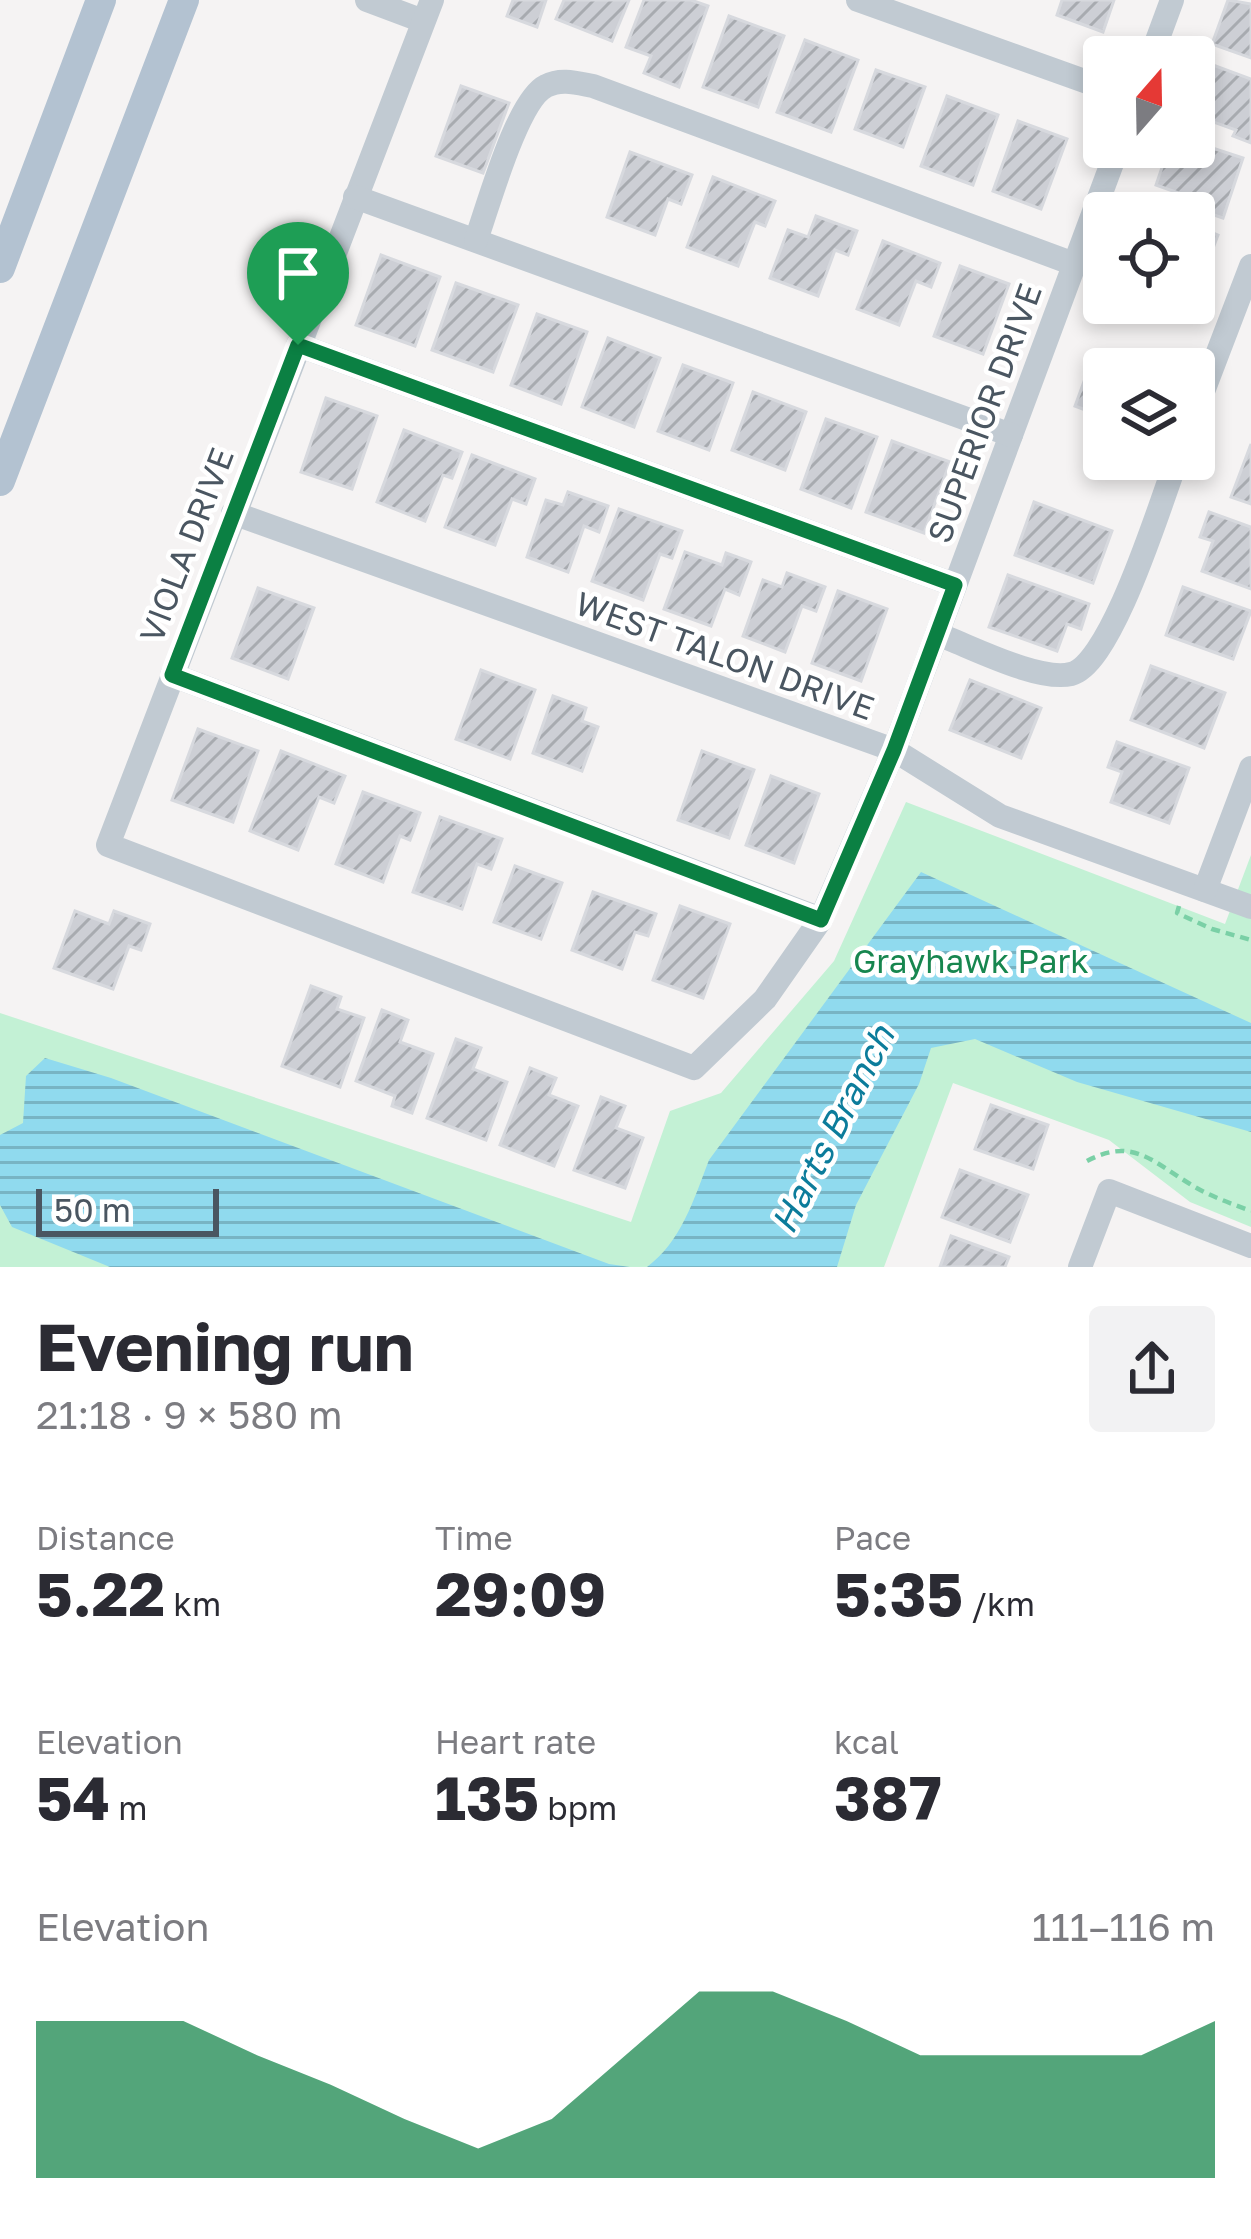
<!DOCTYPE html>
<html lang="en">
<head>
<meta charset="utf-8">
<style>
  body { margin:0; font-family:"Golos Text",sans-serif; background:#f2f2f3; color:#2b2b33; height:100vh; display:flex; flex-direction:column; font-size:45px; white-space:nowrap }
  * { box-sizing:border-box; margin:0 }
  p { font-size:39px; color:#7c7c81 }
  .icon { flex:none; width:66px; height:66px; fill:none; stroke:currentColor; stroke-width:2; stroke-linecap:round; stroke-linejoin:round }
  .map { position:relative; height:1267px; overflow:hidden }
  .sheet { display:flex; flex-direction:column; background:#fff; flex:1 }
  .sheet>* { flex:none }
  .needle { width:78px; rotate:20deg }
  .fabs { position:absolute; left:1083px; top:36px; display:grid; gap:24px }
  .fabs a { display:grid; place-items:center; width:132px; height:132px; border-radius:12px; background:#fff; box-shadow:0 6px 18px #0003; font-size:60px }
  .scale { position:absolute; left:36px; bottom:30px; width:183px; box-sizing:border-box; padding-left:12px; border:6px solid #4a5661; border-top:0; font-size:33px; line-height:42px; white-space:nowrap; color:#4a5661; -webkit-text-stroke:9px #fff; paint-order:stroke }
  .pin { position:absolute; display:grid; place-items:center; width:102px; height:102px; color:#fff; margin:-123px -51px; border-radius:50% 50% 50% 0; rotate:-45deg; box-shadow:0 0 12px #0007 }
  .pin .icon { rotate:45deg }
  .round { display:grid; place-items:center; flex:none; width:126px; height:126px; border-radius:12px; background:#f2f2f3 }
  .head { display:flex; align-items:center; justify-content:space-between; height:204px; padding:0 36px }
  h1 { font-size:66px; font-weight:700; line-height:90px }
  .stats { display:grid; grid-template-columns:repeat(3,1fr); gap:18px; height:204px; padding:12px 36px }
  .stats div { display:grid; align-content:center }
  .stats b { font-size:60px; font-weight:700 }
  .stats small { font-size:33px; font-weight:400 }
  .stats p { font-size:33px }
  .chart { height:336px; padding:24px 36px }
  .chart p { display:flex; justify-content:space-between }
  .chart svg { width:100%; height:216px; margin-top:12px; fill:#0b8043; opacity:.7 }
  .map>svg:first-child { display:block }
  .park { fill:#c3f1d5 }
  .water { fill:url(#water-rules) }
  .building { fill:url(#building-hatch); stroke:#d7d9de; stroke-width:3 }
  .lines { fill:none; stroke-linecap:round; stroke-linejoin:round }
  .path { stroke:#7ad0a6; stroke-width:4.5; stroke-dasharray:9 6; stroke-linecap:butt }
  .minor { stroke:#c1cad2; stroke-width:24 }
  .major { stroke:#b3c2d1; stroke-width:30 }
  .route-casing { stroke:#fff; stroke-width:24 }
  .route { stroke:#0b8043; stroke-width:15 }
  .labels { text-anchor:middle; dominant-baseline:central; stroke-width:9; stroke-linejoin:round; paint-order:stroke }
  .street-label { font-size:33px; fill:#4a5661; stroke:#fff }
  .park-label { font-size:33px; fill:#17864f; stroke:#fff }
  .water-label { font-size:36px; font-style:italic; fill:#0c7c9b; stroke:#fff }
</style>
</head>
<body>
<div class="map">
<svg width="1251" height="1267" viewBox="0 0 1251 1267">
  <defs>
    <pattern id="water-rules" width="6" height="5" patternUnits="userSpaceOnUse" patternTransform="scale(3)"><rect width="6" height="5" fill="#90daee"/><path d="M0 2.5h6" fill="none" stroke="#78b4c4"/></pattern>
    <pattern id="building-hatch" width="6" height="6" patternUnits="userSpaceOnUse" patternTransform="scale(3)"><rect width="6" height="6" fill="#cdcfd5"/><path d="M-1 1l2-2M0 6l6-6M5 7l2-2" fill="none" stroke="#a8abb0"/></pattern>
  </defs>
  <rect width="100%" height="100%" fill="#f5f3f3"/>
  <path class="park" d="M906 802 1225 924 1251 855V1227L1190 1202 1109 1140 953 1083 884 1267H0V1013L631 1222 670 1111 721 1093 834 961Z"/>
  <g class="water">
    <path d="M921 872 1251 1023V1132L1077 1082 975 1039 931 1048 919 1084 856 1205 837 1267H647C681 1242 694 1199 709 1160Z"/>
    <path d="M45 1058 111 1078 609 1264 630 1267H110L12 1227 0 1205V1135L23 1123 26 1076Z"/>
  </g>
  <g class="building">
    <path d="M513 0H546L537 27 507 16Z"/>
    <path d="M564 0H629L612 41 556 19Z"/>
    <path d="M644 0H691L708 6 679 87 644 73 651 56 626 47Z"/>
    <path d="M1062 0H1114L1103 32 1057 15Z"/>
    <path d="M1228 0 1251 4V58L1212 44Z"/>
    <path d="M729 16 784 36 758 107 703 87Z"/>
    <path d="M805 40 858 60 831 132 777 112Z"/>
    <path d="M1202 61 1251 79V143L1233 136 1236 130 1194 115V85Z"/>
    <path d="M876 70 925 87 903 147 855 129Z"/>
    <path d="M461 86 509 103 483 173 436 156Z"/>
    <path d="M947 96 998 115 973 185 921 166Z"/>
    <path d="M1018 121 1067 139 1041 209 993 191Z"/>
    <path d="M1194 142 1243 158 1223 218 1199 210 1201 201 1156 185 1169 147H1194Z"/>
    <path d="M630 152 692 175 681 204 668 199 655 235 607 217Z"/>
    <path d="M713 177 775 201 765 226 755 222 738 266 687 247Z"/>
    <path d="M816 216 857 231 848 255 835 250 818 296 770 278 788 230 808 237Z"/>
    <path d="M1194 225 1218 235 1199 285 1194 283Z"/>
    <path d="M883 241 940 263 931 287 916 281 899 325 857 309Z"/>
    <path d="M381 255 440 277 415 346 356 325Z"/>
    <path d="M960 266 1009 284 983 354 934 336Z"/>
    <path d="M456 283 518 305 493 372 432 350Z"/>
    <path d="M537 314 587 332 561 404 511 385Z"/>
    <path d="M608 338 660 358 634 427 582 407Z"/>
    <path d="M1093 357 1128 369H1104V417L1075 406Z"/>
    <path d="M683 365 733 383 709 450 658 431Z"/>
    <path d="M753 392 806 412 785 470 732 450Z"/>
    <path d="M326 398 377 416 352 489 301 472Z"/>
    <path d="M826 419 877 437 851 508 801 489Z"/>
    <path d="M404 430 462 452 452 478 443 475 425 521 377 502Z"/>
    <path d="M892 441 950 462 924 533 866 512Z"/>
    <path d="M1251 444V504L1231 497Z"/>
    <path d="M472 455 535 479 526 504 512 499 495 545 445 527Z"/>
    <path d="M568 492 608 506 599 532 584 526 568 572 527 557 546 500 563 505Z"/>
    <path d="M1034 502 1112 531 1093 583 1015 555Z"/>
    <path d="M619 509 682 531 672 558 660 554 643 600 592 581Z"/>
    <path d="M1209 512 1251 527V589L1202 571 1213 541 1200 537Z"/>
    <path d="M685 552 722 565 726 553 751 562 739 595 725 589 711 626 664 609Z"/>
    <path d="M787 573 825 587 816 611 802 606 785 652 743 636 763 580 782 587Z"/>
    <path d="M1008 575 1089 604 1081 629 1067 624 1057 651 989 627Z"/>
    <path d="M1183 587 1251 611 1233 659 1166 635Z"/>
    <path d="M258 588 314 608 288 679 232 658Z"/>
    <path d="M838 591 887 609 861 681 812 663Z"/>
    <path d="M1151 666 1225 693 1204 748 1131 720Z"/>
    <path d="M481 670 535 690 510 759 456 739Z"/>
    <path d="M970 680 1041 708 1021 758 950 730Z"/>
    <path d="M553 696 586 708 582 721 598 727 582 771 533 753Z"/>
    <path d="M198 729 258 751 233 822 172 800Z"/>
    <path d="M1117 742 1189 768 1169 823 1111 802 1122 772 1108 767Z"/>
    <path d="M281 751 345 776 334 803 319 797 298 850 250 831Z"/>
    <path d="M702 751 754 770 729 838 678 820Z"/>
    <path d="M771 776 819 794 794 863 746 845Z"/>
    <path d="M363 792 420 813 410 840 400 836 383 882 336 864Z"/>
    <path d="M440 817 502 839 491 869 477 864 462 909 413 892Z"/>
    <path d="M515 866 562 883 541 939 494 922Z"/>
    <path d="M593 892 656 914 648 936 635 932 622 969 572 950Z"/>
    <path d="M680 906 730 924 703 998 653 980Z"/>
    <path d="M75 911 109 924 114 911 150 924 141 950 129 946 113 989 54 968Z"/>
    <path d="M311 986 341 997 337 1009 364 1018 340 1087 282 1066Z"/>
    <path d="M382 1010 408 1020 400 1042 433 1054 412 1113 392 1106 395 1096 356 1081Z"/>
    <path d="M456 1039 481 1048 473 1069 507 1082 486 1140 427 1118Z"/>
    <path d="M530 1068 556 1078 549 1095 578 1106 554 1166 500 1145Z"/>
    <path d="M601 1097 625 1106 616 1128 643 1138 625 1188 574 1170Z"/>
    <path d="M991 1105 1048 1125 1033 1169 975 1149Z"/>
    <path d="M960 1170 1028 1195 1010 1242 942 1217Z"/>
    <path d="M951 1236 1009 1257 1005 1267H940Z"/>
  </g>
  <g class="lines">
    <g class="path">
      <path d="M1179 906 1177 913 1212 929 1251 940"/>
      <path d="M1087 1161C1132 1137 1152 1161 1190 1184 1209 1196 1230 1203 1251 1211"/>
    </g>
    <g class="minor">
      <path d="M367 0 423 21"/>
      <path d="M432 0 108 845 694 1068 765 999 821 919 894 750 1118 147"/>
      <path d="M858 0 1104 88"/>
      <path d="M1151 57 1172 0"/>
      <path d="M355 197 1011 435"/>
      <path d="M476 240C488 207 517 100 546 86 561 78 577 83 593 86L1074 264"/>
      <path d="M298 345 955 585"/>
      <path d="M1194 415 1251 266"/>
      <path d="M233 513 894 750 1000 816 1251 907"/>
      <path d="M937 634C970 646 1038 682 1071 674 1112 664 1161 501 1177 459"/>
      <path d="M172 675 821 919"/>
      <path d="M1205 890 1251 768"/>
      <path d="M1080 1267 1109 1191 1251 1246"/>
    </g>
    <g class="major">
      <path d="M0 268 101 0"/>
      <path d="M0 481 184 0"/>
    </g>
  </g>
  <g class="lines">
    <defs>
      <path id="route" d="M298 345 955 585 894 750 821 920 172 675Z"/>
    </defs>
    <use href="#route" class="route-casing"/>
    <use href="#route" class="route"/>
  </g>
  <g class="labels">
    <g class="street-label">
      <text transform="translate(984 413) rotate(-70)">SUPERIOR DRIVE</text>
      <text transform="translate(186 545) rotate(-69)">VIOLA DRIVE</text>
      <text transform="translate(725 655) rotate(20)">WEST TALON DRIVE</text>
    </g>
    <g class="park-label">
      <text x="971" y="960">Grayhawk Park</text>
    </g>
    <g class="water-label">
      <text transform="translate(832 1129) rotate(-63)">Harts Branch</text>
    </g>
  </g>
</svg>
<div class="fabs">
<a><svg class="needle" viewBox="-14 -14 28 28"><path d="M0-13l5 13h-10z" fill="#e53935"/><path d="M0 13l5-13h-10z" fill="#7c7c81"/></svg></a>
<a><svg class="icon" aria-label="locate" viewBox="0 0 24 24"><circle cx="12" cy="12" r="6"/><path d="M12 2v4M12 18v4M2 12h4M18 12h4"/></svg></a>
<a><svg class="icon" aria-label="layers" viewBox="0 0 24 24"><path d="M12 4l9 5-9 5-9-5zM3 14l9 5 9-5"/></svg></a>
</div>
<div class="scale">50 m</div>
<div class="pin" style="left:298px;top:345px;background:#1e9e55"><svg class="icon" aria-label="arrive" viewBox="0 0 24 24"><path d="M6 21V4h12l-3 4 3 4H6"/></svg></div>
</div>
<section class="sheet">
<div class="head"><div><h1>Evening run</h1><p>21:18 · 9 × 580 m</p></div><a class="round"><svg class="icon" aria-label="share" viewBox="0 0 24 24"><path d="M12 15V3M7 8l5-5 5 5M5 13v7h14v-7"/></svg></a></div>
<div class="stats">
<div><p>Distance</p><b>5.22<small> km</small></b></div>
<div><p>Time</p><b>29:09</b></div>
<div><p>Pace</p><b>5:35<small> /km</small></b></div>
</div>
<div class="stats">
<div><p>Elevation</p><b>54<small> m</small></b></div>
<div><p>Heart rate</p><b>135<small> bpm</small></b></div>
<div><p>kcal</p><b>387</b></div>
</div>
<div class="chart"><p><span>Elevation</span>111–116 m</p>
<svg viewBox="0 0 160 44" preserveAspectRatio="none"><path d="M0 44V12L10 12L20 12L30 19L40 25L50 32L60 38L70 32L80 19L90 6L100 6L110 12L120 19L130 19L140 19L150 19L160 12V44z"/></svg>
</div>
</section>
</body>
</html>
